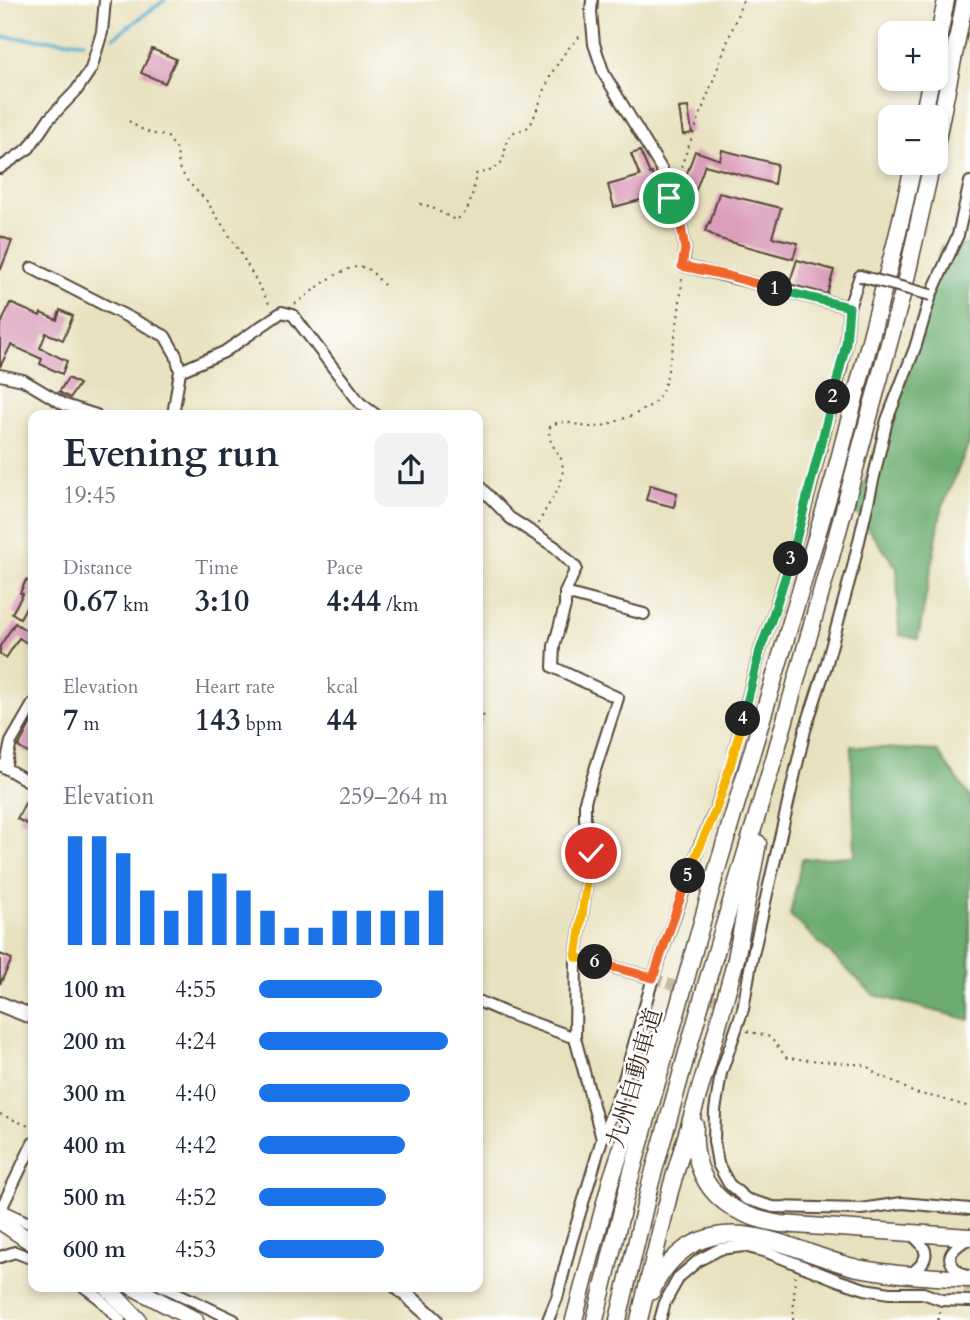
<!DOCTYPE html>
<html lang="en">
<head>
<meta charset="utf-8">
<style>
  body { margin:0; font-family:Cardo,"Noto Serif JP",serif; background:#f2f2f3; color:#1f2937; height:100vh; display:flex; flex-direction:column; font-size:26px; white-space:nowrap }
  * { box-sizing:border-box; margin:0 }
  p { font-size:23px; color:#747a83 }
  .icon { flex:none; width:38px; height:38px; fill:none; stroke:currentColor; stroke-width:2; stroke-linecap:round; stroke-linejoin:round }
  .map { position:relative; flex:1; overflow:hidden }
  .side { position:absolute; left:28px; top:410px; width:455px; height:882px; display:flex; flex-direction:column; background:#fff; border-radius:14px; box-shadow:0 4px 10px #0003 }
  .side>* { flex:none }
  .buttons { position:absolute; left:878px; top:21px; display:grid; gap:14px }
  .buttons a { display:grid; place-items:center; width:70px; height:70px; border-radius:14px; background:#fff; box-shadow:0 4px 10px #0003; font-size:35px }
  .pin { position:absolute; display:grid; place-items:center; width:60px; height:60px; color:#fff; margin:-30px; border:4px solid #fff; border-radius:50%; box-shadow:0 2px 7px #0007 }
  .km { position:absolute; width:35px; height:35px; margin:-18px; border-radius:50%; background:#222; color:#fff; font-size:19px; line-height:35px; text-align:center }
  .round { display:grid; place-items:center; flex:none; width:74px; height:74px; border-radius:14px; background:#f2f2f3 }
  .headline { display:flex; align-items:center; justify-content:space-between; height:119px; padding:0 35px }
  h1 { font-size:38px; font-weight:600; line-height:52px }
  .stats { display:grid; grid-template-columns:repeat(3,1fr); gap:10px; height:119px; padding:7px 35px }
  .stats div { display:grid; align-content:center }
  .stats b { font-size:30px; font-weight:600 }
  .stats small { font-size:19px; font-weight:400 }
  .stats p { font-size:19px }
  .chart { height:196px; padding:14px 35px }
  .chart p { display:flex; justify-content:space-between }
  .chart svg { width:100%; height:126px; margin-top:7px; stroke:#1a73e8; stroke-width:6 }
  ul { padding:0 35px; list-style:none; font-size:23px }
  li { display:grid; grid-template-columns:112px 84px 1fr; align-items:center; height:52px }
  li i { height:18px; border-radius:9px; background:#1a73e8 }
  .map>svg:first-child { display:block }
  .forest { fill:#6cac6f; stroke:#546b46; stroke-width:2 }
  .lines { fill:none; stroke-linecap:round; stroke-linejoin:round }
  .stream { stroke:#48a9c7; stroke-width:3.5 }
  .building { fill:#db9ebb }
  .minor-tunnel { stroke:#c5bc9f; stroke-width:10; stroke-dasharray:10 5; stroke-linecap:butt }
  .minor-casing { stroke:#554536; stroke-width:14 }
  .major-casing { stroke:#554536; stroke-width:18 }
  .highway-casing { stroke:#554536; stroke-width:19 }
  .path { stroke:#554536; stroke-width:2; stroke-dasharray:2 5; stroke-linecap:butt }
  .minor { stroke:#fff; stroke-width:10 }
  .major { stroke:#fff; stroke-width:14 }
  .highway { stroke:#fff; stroke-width:16 }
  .minor-bridge-casing { stroke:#554536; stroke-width:14; stroke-linecap:butt }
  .minor-bridge { stroke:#fff; stroke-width:10 }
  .split-1-casing { stroke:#fff; stroke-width:14 }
  .split-2-casing { stroke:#fff; stroke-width:14 }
  .split-3-casing { stroke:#fff; stroke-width:14 }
  .split-4-casing { stroke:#fff; stroke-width:14 }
  .split-5-casing { stroke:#fff; stroke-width:14 }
  .split-6-casing { stroke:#fff; stroke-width:14 }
  .split-7-casing { stroke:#fff; stroke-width:14 }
  .split-1 { stroke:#f0652b; stroke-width:9 }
  .split-2 { stroke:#22a559; stroke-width:9 }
  .split-3 { stroke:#22a559; stroke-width:9 }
  .split-4 { stroke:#22a559; stroke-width:9 }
  .split-5 { stroke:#f5b400; stroke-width:9 }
  .split-6 { stroke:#f0652b; stroke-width:9 }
  .split-7 { stroke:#f5b400; stroke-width:9 }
  .labels { text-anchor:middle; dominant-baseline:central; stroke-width:5; stroke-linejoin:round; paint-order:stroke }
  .street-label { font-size:24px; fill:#3b2a1e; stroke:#fff }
</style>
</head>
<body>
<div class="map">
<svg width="970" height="1320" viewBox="0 0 970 1320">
  <rect width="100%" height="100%" fill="#fff"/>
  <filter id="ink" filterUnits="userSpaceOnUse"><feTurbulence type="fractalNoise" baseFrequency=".0143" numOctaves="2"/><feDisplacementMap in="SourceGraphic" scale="14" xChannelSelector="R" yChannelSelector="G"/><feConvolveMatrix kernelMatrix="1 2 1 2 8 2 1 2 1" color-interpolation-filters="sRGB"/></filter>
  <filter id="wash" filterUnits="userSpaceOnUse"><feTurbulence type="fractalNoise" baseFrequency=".00686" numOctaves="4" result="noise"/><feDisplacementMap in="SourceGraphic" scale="28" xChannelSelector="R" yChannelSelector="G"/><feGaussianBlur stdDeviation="1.57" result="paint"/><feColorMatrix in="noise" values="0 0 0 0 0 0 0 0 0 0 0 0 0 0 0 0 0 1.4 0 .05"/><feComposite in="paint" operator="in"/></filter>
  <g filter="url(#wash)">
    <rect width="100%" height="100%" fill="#e8e1bf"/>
    <g class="forest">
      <path d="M970 243V441L942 508 918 639 899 635 897 568 855 511 942 245H969Z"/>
      <path d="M851 746 937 751 970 797V1020L874 995 790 915 802 859 855 856Z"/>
    </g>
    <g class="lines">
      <g class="stream">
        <path d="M0 37 84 42"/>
        <path d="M114 37 165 0"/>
      </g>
    </g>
    <g id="blocks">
      <g class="building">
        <path d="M152 49 176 59 165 83 141 73Z"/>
        <path d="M688 107 692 133 683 135 679 108Z"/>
        <path d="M722 150 777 164 774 184 705 165 694 195 681 190 695 151 720 160Z"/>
        <path d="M640 151 650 174 652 173 655 184 657 183 659 192 643 197 644 199 614 207 608 185 640 176 631 154Z"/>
        <path d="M719 193 781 208 772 237 798 243 793 259 716 238 717 237 705 231 709 222 710 223Z"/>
        <path d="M0 236 12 241 1 269H0Z"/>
        <path d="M797 260 834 270 827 294 789 284Z"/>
        <path d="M10 303 40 316 41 313 57 320 60 310 73 316 63 340 46 333 40 348 67 361 62 374 40 364 42 359 11 345 0 367V327Z"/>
        <path d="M68 378 79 384 70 398 59 392Z"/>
        <path d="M650 485 677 493 674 507 646 500Z"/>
        <path d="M26 580 33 584V595L20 618 12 613 23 594 20 593Z"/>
        <path d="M15 623 33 635V647L19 638 6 658 0 654V646Z"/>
        <path d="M33 719V745L28 753 18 747Z"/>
        <path d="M31 791 33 792V827L17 819Z"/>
        <path d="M567 852 578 855 574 872 563 871Z"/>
        <path d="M0 954 12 959 0 984Z"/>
      </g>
    </g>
  </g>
  <g filter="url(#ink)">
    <use href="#blocks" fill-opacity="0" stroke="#554536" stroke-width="2"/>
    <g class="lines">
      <g class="minor-tunnel">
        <path d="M653 978 743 1009"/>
        <path d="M969 1293 970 1268"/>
      </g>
      <defs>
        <g id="minor">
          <path d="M592 0 591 12 594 44 604 74 662 170 669 198 678 209 685 249 683 266C738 278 793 294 849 307"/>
          <path d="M0 168 29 148 48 120 76 91 91 69 102 32 105 0"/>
          <path d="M970 182 958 235 931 295 915 348 887 420 853 567 826 666 805 730 751 963 743 1009 721 1073 715 1111 714 1141 718 1164 729 1184 746 1199 773 1207 861 1209 902 1203 970 1209"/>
          <path d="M32 268 165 336 176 355 180 371"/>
          <path d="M0 375 23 380 65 405 96 415"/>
          <path d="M173 415 180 371 224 352 282 312 293 315 360 403 376 415"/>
          <path d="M478 485 510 518 555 547 576 568 565 593V606L554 646 553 667 618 698 585 801V819L591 853 576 957 575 1038 602 1139"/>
          <path d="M565 593 644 614"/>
          <path d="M0 765 33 784"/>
          <path d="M5 768 11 742 33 704"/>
          <path d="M576 957 653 978"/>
          <path d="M478 1001 506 1013 575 1038"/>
          <path d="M1 1210 33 1225"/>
          <path d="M0 1211 33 1143"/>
          <path d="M909 1233C930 1248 932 1259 909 1275"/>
          <path d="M0 1257 15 1252 33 1259"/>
          <path d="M968 1278C942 1262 946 1252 969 1238"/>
          <path d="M83 1286 99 1298 120 1320"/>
          <path d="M162 1286 234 1320"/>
          <path d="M548 1320 557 1298 571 1243 602 1139 622 1086 653 978 699 847 715 811 731 765 760 650 772 618 801 525 841 369 846 344 849 307 860 276"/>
          <path d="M660 1320 665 1302 679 1277 699 1260 720 1249 744 1246 767 1252 840 1281 865 1289 890 1293H923L942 1300 970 1301"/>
        </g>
        <g id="major">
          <path d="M0 1004 33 1017"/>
          <path d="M397 1286 435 1320"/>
        </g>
        <g id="highway">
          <path d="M936 51 946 0"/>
          <path d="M923 117 931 79"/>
          <path d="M936 144 965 0"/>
          <path d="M695 1125C691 1186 725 1215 781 1224L970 1237"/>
          <path d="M0 1221 33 1243"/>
          <path d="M106 1286 138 1320"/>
          <path d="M131 1286 195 1320"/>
          <path d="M652 1291C659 1274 670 1260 685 1249 739 1212 803 1256 858 1268 895 1275 933 1277 970 1279"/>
          <path d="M574 1320 611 1180 662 1028"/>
          <path d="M595 1320 628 1186 714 879 834 478 896 241 914 163"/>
          <path d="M618 1320 650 1185 707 982 774 759 828 568 904 288 932 163"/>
          <path d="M639 1320 670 1191 709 1058 736 959 758 843"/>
        </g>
      </defs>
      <use href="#minor" class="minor-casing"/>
      <use href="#major" class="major-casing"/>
      <use href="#highway" class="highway-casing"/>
      <g class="path">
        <path d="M129 121C140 130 153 135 167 136L177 150 179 168 189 183 206 200 240 252 271 307"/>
        <path d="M676 180 743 0"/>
        <path d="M420 204 429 206 455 220C472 213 473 190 476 174L493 170 503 161 507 139 514 132 526 129 532 122 551 74 566 51 580 36"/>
        <path d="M295 304C311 293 349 258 368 269 374 273 379 280 384 285"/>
        <path d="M539 524C546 503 567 486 562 463 560 449 549 450 549 428 561 416 575 426 589 427 601 428 615 422 625 418 636 414 650 408 657 399 665 389 667 376 669 364 676 336 680 308 682 279"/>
        <path d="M478 713 484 714 478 733"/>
        <path d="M747 1031 770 1037 787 1058 866 1065 876 1074 893 1081 914 1093 935 1097 970 1107"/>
        <path d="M0 1114 33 1128"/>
        <path d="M793 1320 795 1276"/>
        <path d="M938 1320 940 1311"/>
      </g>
      <use href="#minor" class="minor"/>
      <use href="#major" class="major"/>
      <use href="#highway" class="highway"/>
      <defs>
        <path id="minor-bridge" d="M860 276 931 295"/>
      </defs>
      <use href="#minor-bridge" class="minor-bridge-casing"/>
      <use href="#minor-bridge" class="minor-bridge"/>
    </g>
  </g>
  <g class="lines" filter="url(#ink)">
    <defs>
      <path id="split-1" d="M669 198 678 209 685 249 682 266 729 276 775 289"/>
      <path id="split-2" d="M775 289 849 307 846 344 833 397"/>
      <path id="split-3" d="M791 559 833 397"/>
      <path id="split-4" d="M743 719 760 650 772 618 791 559"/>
      <path id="split-5" d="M688 876C696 853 707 832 716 809 727 780 735 749 743 719"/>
      <path id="split-6" d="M595 962 653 978 688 876"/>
      <path id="split-7" d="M591 853 576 957 595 962"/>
    </defs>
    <use href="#split-1" class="split-1-casing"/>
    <use href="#split-2" class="split-2-casing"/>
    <use href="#split-3" class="split-3-casing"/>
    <use href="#split-4" class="split-4-casing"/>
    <use href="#split-5" class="split-5-casing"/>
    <use href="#split-6" class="split-6-casing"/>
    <use href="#split-7" class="split-7-casing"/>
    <use href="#split-1" class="split-1"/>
    <use href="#split-2" class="split-2"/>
    <use href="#split-3" class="split-3"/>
    <use href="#split-4" class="split-4"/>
    <use href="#split-5" class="split-5"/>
    <use href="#split-6" class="split-6"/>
    <use href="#split-7" class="split-7"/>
  </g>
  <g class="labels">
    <g class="street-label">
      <text transform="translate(635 1078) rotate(-74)">九州自動車道</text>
    </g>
  </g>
</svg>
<div class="buttons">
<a>+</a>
<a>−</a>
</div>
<div class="pin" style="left:669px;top:198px;background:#1e9e55"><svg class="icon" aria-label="arrive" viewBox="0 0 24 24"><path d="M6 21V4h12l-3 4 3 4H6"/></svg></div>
<div class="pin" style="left:591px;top:853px;background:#d93025"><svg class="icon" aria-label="check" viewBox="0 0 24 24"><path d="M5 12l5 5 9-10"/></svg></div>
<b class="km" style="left:775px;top:289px">1</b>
<b class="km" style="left:833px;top:397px">2</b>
<b class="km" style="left:791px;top:559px">3</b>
<b class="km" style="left:743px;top:719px">4</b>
<b class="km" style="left:688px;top:876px">5</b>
<b class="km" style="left:595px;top:962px">6</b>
<section class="side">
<div class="headline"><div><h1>Evening run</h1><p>19:45</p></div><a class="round"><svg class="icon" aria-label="share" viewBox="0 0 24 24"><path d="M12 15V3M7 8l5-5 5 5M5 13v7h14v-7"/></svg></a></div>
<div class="stats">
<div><p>Distance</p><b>0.67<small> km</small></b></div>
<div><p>Time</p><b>3:10</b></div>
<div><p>Pace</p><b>4:44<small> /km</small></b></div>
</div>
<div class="stats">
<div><p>Elevation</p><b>7<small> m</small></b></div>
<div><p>Heart rate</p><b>143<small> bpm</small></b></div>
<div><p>kcal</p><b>44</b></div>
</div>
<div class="chart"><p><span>Elevation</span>259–264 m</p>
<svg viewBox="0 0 160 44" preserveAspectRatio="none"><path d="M5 44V6M15 44V6M25 44V12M35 44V25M45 44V32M55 44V25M65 44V19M75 44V25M85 44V32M95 44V38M105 44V38M115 44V32M125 44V32M135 44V32M145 44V32M155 44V25"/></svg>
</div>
<ul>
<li><b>100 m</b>4:55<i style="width:65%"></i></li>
<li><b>200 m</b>4:24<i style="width:100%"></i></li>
<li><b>300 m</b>4:40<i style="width:80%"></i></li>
<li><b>400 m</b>4:42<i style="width:77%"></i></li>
<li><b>500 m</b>4:52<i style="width:67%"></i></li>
<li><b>600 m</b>4:53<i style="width:66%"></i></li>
</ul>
</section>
</div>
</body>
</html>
